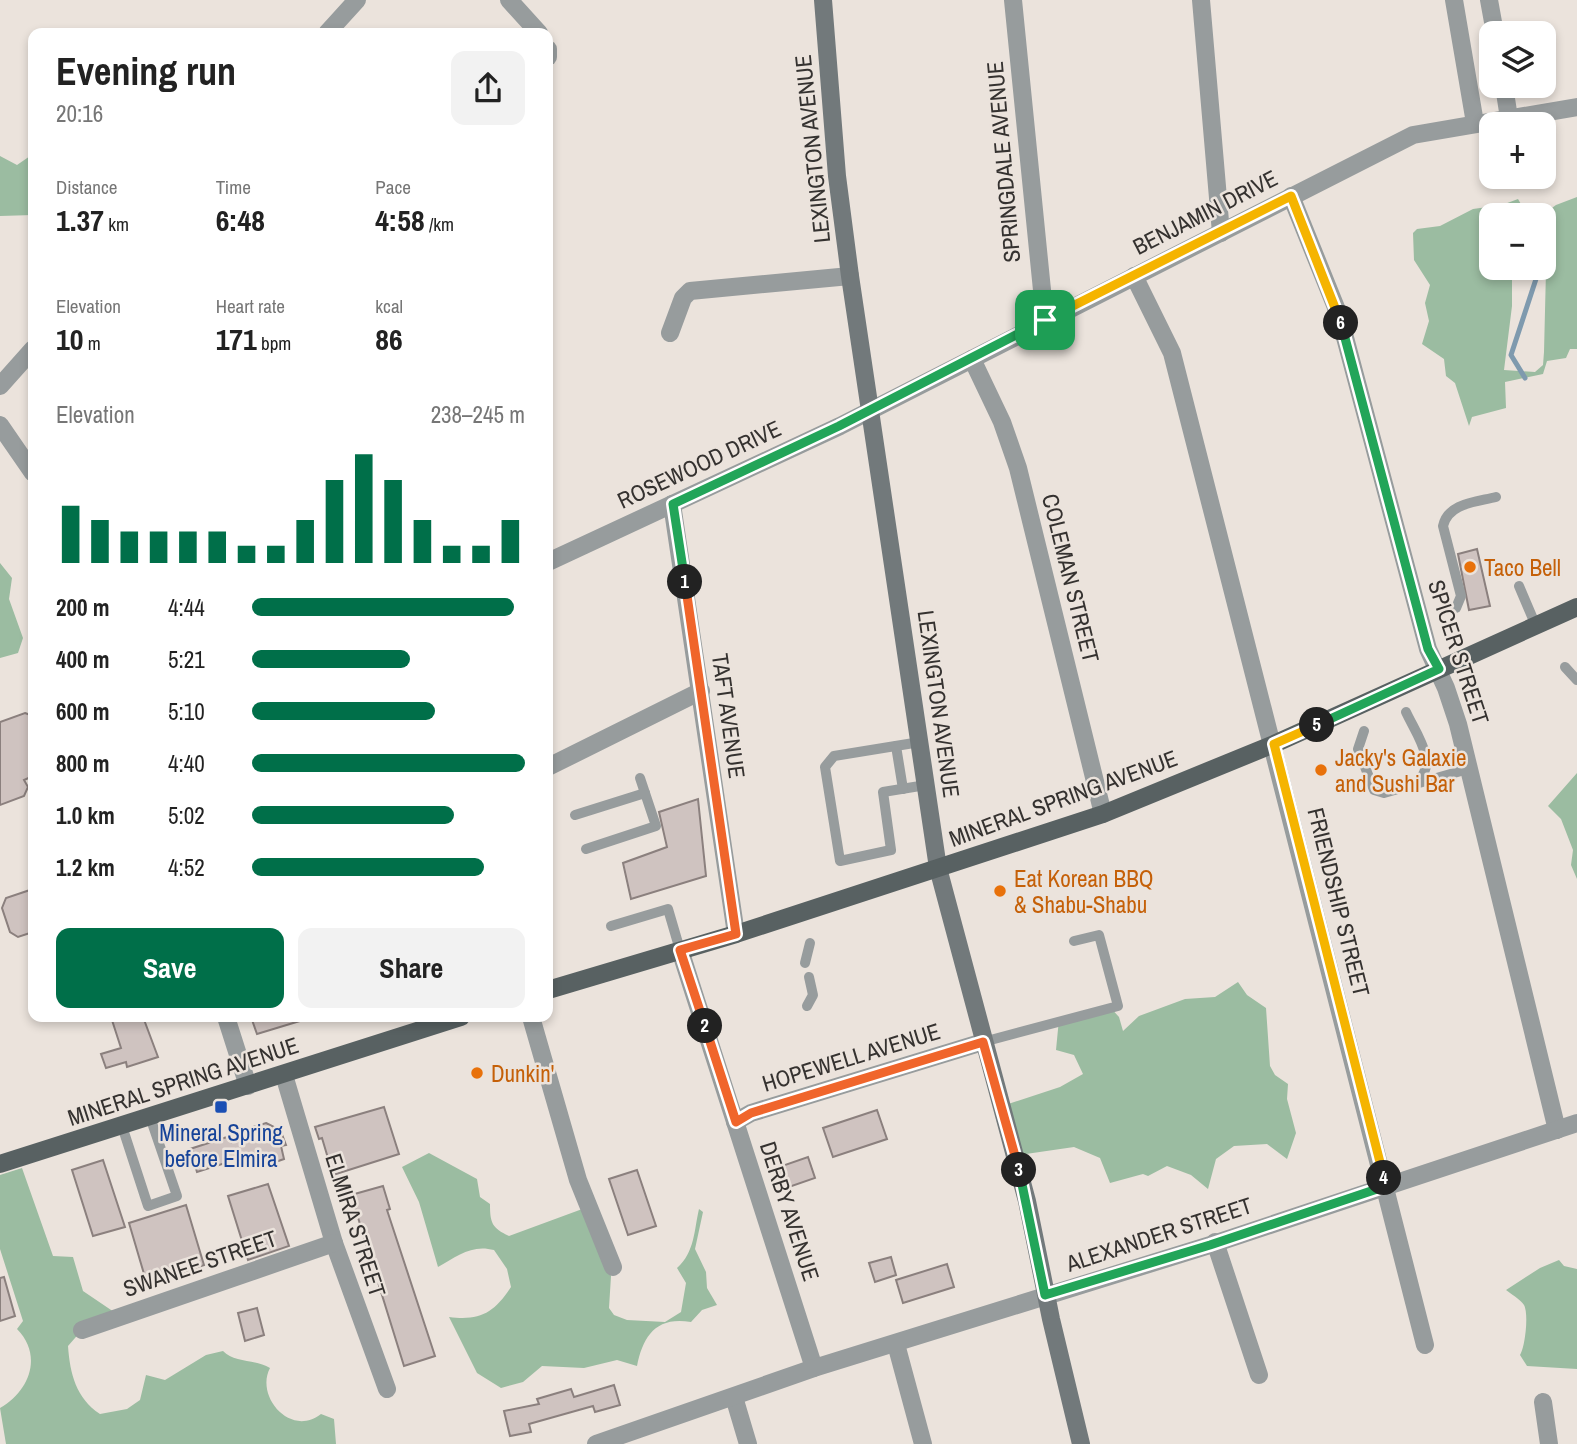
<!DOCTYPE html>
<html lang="en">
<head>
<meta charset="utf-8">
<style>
  body { margin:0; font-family:"Archivo Narrow",sans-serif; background:#f2f2f2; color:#222; height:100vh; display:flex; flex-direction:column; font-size:26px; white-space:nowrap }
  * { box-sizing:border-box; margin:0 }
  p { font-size:23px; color:#767676 }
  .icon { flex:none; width:38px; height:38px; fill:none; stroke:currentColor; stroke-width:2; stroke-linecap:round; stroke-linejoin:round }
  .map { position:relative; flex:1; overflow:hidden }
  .drawer { position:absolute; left:28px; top:28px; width:525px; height:994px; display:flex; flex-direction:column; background:#fff; border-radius:14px; box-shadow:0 4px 10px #0003 }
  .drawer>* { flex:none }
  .buttons { position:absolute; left:1479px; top:21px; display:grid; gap:14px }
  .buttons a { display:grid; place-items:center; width:77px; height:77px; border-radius:14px; background:#fff; box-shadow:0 4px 10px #0003; font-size:35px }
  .pin { position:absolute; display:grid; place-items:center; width:60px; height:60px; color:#fff; margin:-30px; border-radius:14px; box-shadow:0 4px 10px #0006 }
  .km { position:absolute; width:35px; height:35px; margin:-18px; border-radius:50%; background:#222; color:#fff; font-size:19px; line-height:35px; text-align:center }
  .round { display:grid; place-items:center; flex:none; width:74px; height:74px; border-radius:14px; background:#f2f2f2 }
  .headline { display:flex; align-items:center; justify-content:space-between; height:119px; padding:0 28px }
  h1 { font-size:38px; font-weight:700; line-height:52px }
  .figures { display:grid; grid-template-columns:repeat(3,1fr); gap:10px; height:119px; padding:7px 28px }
  .figures div { display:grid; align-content:center }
  .figures b { font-size:30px; font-weight:700 }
  .figures small { font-size:19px; font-weight:400 }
  .figures p { font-size:19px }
  .chart { height:196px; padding:14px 28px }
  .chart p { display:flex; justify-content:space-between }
  .chart svg { width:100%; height:126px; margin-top:7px; stroke:#006f49; stroke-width:6 }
  .primary-button { display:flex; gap:14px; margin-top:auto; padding:14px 28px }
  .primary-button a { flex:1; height:80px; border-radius:14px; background:#006f49; color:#fff; font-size:28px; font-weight:700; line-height:80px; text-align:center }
  .primary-button a+a { background:#f2f2f2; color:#222 }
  ul { padding:0 28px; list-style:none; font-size:23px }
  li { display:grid; grid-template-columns:112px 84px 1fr; align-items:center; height:52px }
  li i { height:18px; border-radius:9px; background:#006f49 }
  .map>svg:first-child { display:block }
  .green { fill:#9bbca1 }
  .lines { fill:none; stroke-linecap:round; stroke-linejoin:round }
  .stream { stroke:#7f9aae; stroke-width:5 }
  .building { fill:#cfc3c0; stroke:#8b807e; stroke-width:2 }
  .lane { stroke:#979c9d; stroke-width:10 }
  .street { stroke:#979c9d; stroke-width:18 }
  .secondary { stroke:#72797b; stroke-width:18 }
  .primary { stroke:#586162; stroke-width:18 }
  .split-1-casing { stroke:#fff; stroke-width:14 }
  .split-2-casing { stroke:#fff; stroke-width:14 }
  .split-3-casing { stroke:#fff; stroke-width:14 }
  .split-4-casing { stroke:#fff; stroke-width:14 }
  .split-5-casing { stroke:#fff; stroke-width:14 }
  .split-6-casing { stroke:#fff; stroke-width:14 }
  .split-7-casing { stroke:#fff; stroke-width:14 }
  .split-1 { stroke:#22a559; stroke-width:9 }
  .split-2 { stroke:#f0652b; stroke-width:9 }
  .split-3 { stroke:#f0652b; stroke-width:9 }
  .split-4 { stroke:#22a559; stroke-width:9 }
  .split-5 { stroke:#f5b400; stroke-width:9 }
  .split-6 { stroke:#22a559; stroke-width:9 }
  .split-7 { stroke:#f5b400; stroke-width:9 }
  .food-dot { fill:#e8710a; stroke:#ebe3dc; stroke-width:2.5 }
  .transit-dot { fill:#1a4fb4; stroke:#ebe3dc; stroke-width:2.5 }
  .labels { text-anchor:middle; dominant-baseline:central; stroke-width:5; stroke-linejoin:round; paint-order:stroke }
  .street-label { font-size:23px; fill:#353230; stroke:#ebe3dc }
  .food-label { font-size:23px; fill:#c56008; stroke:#ebe3dc; text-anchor:start }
  .transit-label { font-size:23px; fill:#164399; stroke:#ebe3dc }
</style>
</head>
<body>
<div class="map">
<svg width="1577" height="1444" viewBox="0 0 1577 1444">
  <rect width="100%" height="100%" fill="#ebe3dc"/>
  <g class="green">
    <path d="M33 154 31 191 33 215 0 216V156L17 165Z"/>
    <path d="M1577 197V349H1570L1566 358 1547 361 1543 374 1505 382 1506 408 1472 417 1469 426 1455 383 1446 376 1444 359 1422 344 1429 321 1425 303 1430 285 1414 260 1413 233 1417 229 1440 226 1473 209 1502 205 1518 199 1525 211 1542 215H1491V268H1512V306L1504 370 1535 372 1543 365 1544 352 1546 270 1542 215 1556 205Z"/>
    <path d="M0 563 12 578 9 599 23 638 18 653 0 658Z"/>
    <path d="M1577 773V879L1571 865 1573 850 1561 819 1548 806Z"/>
    <path d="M1238 982 1247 995 1266 1008 1270 1066 1275 1075 1288 1084 1287 1099 1296 1133 1287 1159 1267 1144 1234 1146 1216 1159 1208 1189 1191 1175 1167 1166 1148 1176 1143 1174 1110 1183 1100 1158 1074 1147 1019 1155 1002 1106 1060 1087 1083 1074 1074 1055 1056 1050 1059 1019 1109 1006 1119 1017 1123 1031 1139 1016 1185 999 1215 997Z"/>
    <path d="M429 1153 477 1179 480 1197 490 1204C490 1223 492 1228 509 1236L585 1208 611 1276 609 1308 614 1315 627 1320 665 1322 681 1312 686 1283 677 1268C695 1252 694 1230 699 1209L703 1212 695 1249 706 1272 707 1288 717 1305 702 1310 691 1322C656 1316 643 1336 637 1366L617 1360 584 1368 542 1366 523 1382 501 1388 477 1373 449 1317C480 1321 494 1313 511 1287L507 1269 494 1250C472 1244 457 1256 438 1267L419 1202 402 1167Z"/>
    <path d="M22 1168 53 1256 73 1257 83 1291 114 1312 82 1330 68 1346C70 1374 76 1398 100 1414L127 1409 140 1400 146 1375 165 1380 206 1355 223 1351C234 1363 255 1359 270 1368 255 1396 290 1438 321 1414L334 1419 336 1444H6L0 1408C30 1391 43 1355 17 1329L23 1321 0 1249V1175Z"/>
    <path d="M1559 1260 1564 1266 1577 1269V1369L1527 1366 1520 1355C1525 1347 1529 1314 1524 1305 1520 1299 1511 1294 1506 1290L1540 1268Z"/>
  </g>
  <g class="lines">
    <path class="stream" d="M1525 378 1511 355 1536 279 1528 268"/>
  </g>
  <g class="building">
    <path d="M1477 549 1490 606 1469 610 1458 554Z"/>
    <path d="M25 713 33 716V776L24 780 28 787 24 796 0 805V722Z"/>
    <path d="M698 799 706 876 631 899 623 863 667 847 659 812Z"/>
    <path d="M33 889V932L18 937 10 932 2 908 6 898Z"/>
    <path d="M111 1017H143L158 1057 127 1067 126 1062 106 1068 101 1054 121 1048Z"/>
    <path d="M251 1017H302L303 1020 257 1034Z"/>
    <path d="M384 1107 399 1154 333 1175 322 1138 319 1139 315 1127Z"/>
    <path d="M877 1110 887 1139 833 1157 823 1128Z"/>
    <path d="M266 1123 274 1127 277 1134 281 1132 286 1145 281 1146 284 1159 264 1166 260 1152 197 1172 190 1149 230 1136 232 1142 254 1130 253 1127Z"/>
    <path d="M808 1157 815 1178 786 1188 779 1167Z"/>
    <path d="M103 1160 125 1227 93 1236 72 1170Z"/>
    <path d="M637 1170 656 1226 628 1235 609 1179Z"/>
    <path d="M268 1184 289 1246 248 1260 228 1196Z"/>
    <path d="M383 1186 390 1209 387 1210 435 1356 404 1366 351 1195Z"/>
    <path d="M186 1205 204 1265 147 1284 129 1223Z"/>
    <path d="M891 1257 896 1275 875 1282 869 1263Z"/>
    <path d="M947 1264 954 1287 903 1303 896 1280Z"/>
    <path d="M4 1277 15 1316 0 1321V1278Z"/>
    <path d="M257 1308 264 1335 245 1341 238 1313Z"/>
    <path d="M614 1385 620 1405 595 1412 593 1406 529 1424 531 1432 510 1436 504 1411 539 1404 537 1399 571 1389 574 1397Z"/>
  </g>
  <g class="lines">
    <g class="lane">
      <path d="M1519 586 1536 626"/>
      <path d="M1456 608 1461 596 1443 526C1448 503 1476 502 1496 497"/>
      <path d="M1565 667 1577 680"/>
      <path d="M1406 712C1416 734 1439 763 1417 782"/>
      <path d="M1364 731 1358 749 1374 790 1384 793 1468 769"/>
      <path d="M920 742 834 756 825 767 840 861 891 850 883 792 926 785"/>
      <path d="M896 746 903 789"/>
      <path d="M575 815 645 793"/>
      <path d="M586 849 656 826 640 778"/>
      <path d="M611 926 668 909 680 950"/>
      <path d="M805 963 810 943"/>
      <path d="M807 1006 813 995 809 977"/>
      <path d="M983 1042 1118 1006 1099 935 1074 941"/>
      <path d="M122 1126 148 1206 177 1196 150 1117"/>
    </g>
    <g class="street">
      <path d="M509 0 539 33"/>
      <path d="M1013 0 1045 320"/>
      <path d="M1201 0 1221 233"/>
      <path d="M1454 0 1475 123"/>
      <path d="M1489 0 1495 33"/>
      <path d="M327 33 357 0"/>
      <path d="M548 49V57"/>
      <path d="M1504 86 1509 118"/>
      <path d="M1291 196 1339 315 1428 649 1446 688 1458 724 1557 1130"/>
      <path d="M1134 276 1172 353 1425 1345"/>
      <path d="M670 333 683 298 690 291 850 276"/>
      <path d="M972 359 1002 422 1018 468 1103 814"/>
      <path d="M0 386 33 349"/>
      <path d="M0 425 33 473"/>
      <path d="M672 504 736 934"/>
      <path d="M548 562 840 426 1413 135 1577 107"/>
      <path d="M548 767 701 691"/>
      <path d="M680 950 814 1368"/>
      <path d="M226 1017 248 1086"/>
      <path d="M531 1017 578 1180 613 1267"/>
      <path d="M284 1075 334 1243 387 1389"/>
      <path d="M735 1122 751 1113 983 1042"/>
      <path d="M1215 1242 1259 1375"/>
      <path d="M82 1330 334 1243"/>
      <path d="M896 1344 923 1444"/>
      <path d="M734 1397 748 1444"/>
      <path d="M1543 1402 1549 1444"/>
      <path d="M596 1444 814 1368 1210 1245 1577 1123"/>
    </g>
    <path class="secondary" d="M823 0 837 176 850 276 938 868 1027 1201 1051 1319 1081 1444"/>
    <g class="primary">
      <path d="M548 990 736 934 1103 814 1274 744 1577 607"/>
      <path d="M0 1164 461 1017"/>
    </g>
  </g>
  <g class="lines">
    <defs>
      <path id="split-1" d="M685 582 673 504 839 426 1045 320"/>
      <path id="split-2" d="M685 582 736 934 680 950 705 1026"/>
      <path id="split-3" d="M705 1026 736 1122 751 1113 983 1042 1019 1170"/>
      <path id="split-4" d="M1019 1170 1045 1295 1210 1245 1386 1186 1384 1178"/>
      <path id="split-5" d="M1317 725 1274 744 1384 1178"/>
      <path id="split-6" d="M1317 725 1439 669 1428 649 1341 323"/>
      <path id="split-7" d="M1045 320 1291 196 1341 323"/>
    </defs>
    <use href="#split-1" class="split-1-casing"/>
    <use href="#split-2" class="split-2-casing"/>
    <use href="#split-3" class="split-3-casing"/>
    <use href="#split-4" class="split-4-casing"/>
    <use href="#split-5" class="split-5-casing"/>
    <use href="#split-6" class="split-6-casing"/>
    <use href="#split-7" class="split-7-casing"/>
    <use href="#split-1" class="split-1"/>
    <use href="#split-2" class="split-2"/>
    <use href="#split-3" class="split-3"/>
    <use href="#split-4" class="split-4"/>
    <use href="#split-5" class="split-5"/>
    <use href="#split-6" class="split-6"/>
    <use href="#split-7" class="split-7"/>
  </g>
  <g class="food-dot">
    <circle cx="1470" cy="567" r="7"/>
    <circle cx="1321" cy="770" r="7"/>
    <circle cx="1000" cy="891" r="7"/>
    <circle cx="477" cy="1073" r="7"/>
  </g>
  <rect class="transit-dot" x="214" y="1100" width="14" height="14" rx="3.5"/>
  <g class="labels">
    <g class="street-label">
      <text transform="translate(812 149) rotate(-96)">LEXINGTON AVENUE</text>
      <text transform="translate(1003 162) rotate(-95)">SPRINGDALE AVENUE</text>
      <text transform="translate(1205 212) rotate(-27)">BENJAMIN DRIVE</text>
      <text transform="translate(699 464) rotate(-25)">ROSEWOOD DRIVE</text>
      <text transform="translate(1071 578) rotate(76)">COLEMAN STREET</text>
      <text transform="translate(1459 652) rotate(72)">SPICER STREET</text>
      <text transform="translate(939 704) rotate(82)">LEXINGTON AVENUE</text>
      <text transform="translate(729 716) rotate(82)">TAFT AVENUE</text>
      <text transform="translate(1063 798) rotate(-20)">MINERAL SPRING AVENUE</text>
      <text transform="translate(1339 902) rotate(76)">FRIENDSHIP STREET</text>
      <text transform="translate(851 1057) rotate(-17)">HOPEWELL AVENUE</text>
      <text transform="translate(183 1081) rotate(-18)">MINERAL SPRING AVENUE</text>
      <text transform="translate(790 1211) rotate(72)">DERBY AVENUE</text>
      <text transform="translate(356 1225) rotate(72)">ELMIRA STREET</text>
      <text transform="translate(1159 1234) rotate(-18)">ALEXANDER STREET</text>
      <text transform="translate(200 1263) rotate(-19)">SWANEE STREET</text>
    </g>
    <g class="food-label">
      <text x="1484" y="567">Taco Bell</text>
      <text x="1335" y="757">Jacky's Galaxie<tspan x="1335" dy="26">and Sushi Bar</tspan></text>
      <text x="1014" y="878">Eat Korean BBQ<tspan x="1014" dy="26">&amp; Shabu-Shabu</tspan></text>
      <text x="491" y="1073">Dunkin'</text>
    </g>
    <g class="transit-label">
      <text x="221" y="1132">Mineral Spring<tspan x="221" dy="26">before Elmira</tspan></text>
    </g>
  </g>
</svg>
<div class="buttons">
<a><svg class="icon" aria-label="layers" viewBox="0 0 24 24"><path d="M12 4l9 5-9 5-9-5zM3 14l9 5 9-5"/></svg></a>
<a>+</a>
<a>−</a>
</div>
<div class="pin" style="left:1045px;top:320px;background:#1e9e55"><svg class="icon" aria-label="arrive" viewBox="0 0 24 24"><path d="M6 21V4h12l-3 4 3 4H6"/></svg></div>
<b class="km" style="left:685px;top:582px">1</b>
<b class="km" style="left:705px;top:1026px">2</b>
<b class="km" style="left:1019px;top:1170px">3</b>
<b class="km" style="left:1384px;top:1178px">4</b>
<b class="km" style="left:1317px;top:725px">5</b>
<b class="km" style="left:1341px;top:323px">6</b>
<section class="drawer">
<div class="headline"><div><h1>Evening run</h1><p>20:16</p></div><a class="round"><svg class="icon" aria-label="share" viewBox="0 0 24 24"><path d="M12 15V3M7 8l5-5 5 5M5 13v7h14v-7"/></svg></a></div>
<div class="figures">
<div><p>Distance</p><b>1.37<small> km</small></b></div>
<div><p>Time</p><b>6:48</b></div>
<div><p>Pace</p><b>4:58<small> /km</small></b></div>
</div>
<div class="figures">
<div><p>Elevation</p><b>10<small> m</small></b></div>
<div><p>Heart rate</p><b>171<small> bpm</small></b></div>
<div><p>kcal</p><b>86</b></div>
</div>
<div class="chart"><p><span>Elevation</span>238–245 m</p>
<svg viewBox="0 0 160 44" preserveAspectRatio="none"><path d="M5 44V24M15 44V29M25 44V33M35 44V33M45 44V33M55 44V33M65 44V38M75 44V38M85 44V29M95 44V15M105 44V6M115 44V15M125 44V29M135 44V38M145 44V38M155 44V29"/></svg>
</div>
<ul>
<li><b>200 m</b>4:44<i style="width:96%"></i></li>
<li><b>400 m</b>5:21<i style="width:58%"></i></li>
<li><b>600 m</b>5:10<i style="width:67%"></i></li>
<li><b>800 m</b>4:40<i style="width:100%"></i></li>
<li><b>1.0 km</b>5:02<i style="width:74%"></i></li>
<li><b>1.2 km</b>4:52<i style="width:85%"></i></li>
</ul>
<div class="primary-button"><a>Save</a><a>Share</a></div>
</section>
</div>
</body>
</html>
